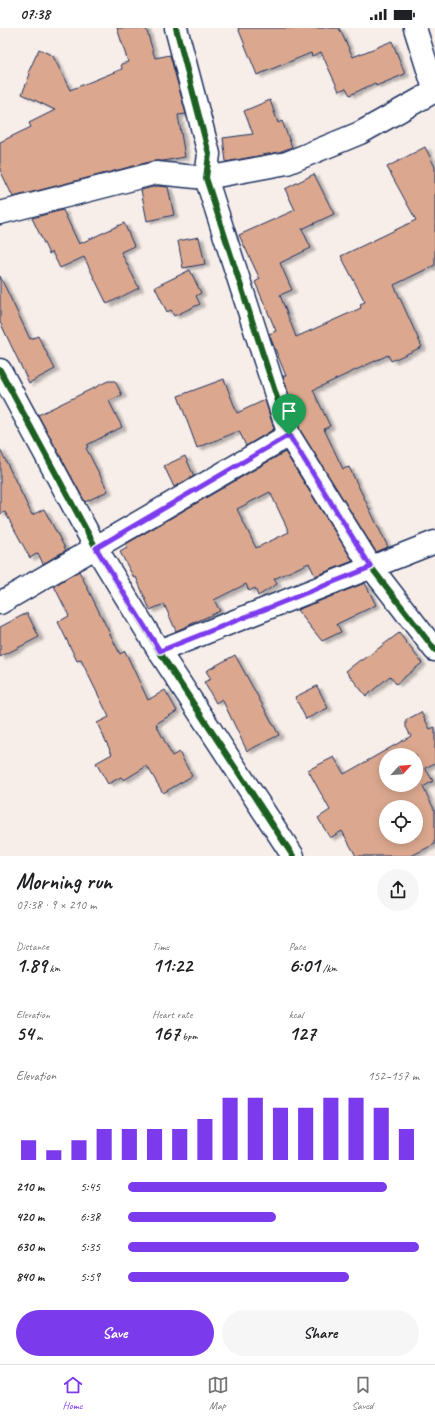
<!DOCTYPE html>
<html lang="en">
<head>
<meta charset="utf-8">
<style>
  body { margin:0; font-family:Caveat,sans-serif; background:#f6f6f6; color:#202124; height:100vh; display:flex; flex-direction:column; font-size:15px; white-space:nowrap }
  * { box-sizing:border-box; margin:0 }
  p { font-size:13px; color:#757577 }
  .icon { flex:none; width:22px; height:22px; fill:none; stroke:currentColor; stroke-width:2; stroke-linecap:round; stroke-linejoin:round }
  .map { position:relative; height:828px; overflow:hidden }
  .details { display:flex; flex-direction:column; background:#fff; flex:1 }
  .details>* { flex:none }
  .needle { width:26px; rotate:64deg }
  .tools { position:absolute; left:379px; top:720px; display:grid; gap:8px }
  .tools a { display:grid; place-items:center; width:44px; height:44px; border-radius:50%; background:#fff; box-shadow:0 2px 10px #0003; font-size:20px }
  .pin { position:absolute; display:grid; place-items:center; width:34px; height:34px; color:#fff; margin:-41px -17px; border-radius:50% 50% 50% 0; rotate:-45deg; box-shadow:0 0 4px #0007 }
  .pin .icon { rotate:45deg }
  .round { display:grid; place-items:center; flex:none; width:42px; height:42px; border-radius:21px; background:#f6f6f6 }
  .summary { display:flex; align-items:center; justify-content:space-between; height:68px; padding:0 16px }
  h1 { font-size:22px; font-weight:800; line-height:30px }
  .metrics { display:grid; grid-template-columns:repeat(3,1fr); gap:6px; height:68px; padding:4px 16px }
  .metrics div { display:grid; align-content:center }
  .metrics b { font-size:20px; font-weight:800 }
  .metrics small { font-size:11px; font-weight:400 }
  .metrics p { font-size:11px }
  .chart { height:112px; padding:8px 16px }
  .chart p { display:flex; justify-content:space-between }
  .chart svg { width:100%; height:72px; margin-top:4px; stroke:#7c3aed; stroke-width:6 }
  .cta { display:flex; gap:8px; margin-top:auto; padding:8px 16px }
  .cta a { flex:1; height:46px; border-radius:24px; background:#7c3aed; color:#fff; font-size:16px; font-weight:800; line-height:46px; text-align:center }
  .cta a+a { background:#f6f6f6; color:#202124 }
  ul { padding:0 16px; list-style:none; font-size:13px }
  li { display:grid; grid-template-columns:64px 48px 1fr; align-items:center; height:30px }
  li i { height:10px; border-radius:5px; background:#7c3aed }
  .status { display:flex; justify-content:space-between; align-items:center; height:28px; padding:0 20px; background:#fff; direction:ltr }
  .status svg { height:11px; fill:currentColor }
  .dock { display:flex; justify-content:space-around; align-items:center; height:56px; border-top:1px solid #e0e0e0; background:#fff; font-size:11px; color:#757577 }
  .dock a { display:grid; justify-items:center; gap:2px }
  .dock .current { color:#7c3aed }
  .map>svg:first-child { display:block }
  .building { fill:#dba88f; stroke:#1b2f5e; fill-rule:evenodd; filter:url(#shadow) }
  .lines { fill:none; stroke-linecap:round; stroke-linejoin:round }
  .minor-casing { stroke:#1b2f5e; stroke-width:25 }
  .minor { stroke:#fff; stroke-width:22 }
  .cycleway-casing { stroke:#fff; stroke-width:8 }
  .cycleway { stroke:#1b5e20; stroke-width:6 }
  .route-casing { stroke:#fff; stroke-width:8 }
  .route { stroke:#7c3aed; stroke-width:5 }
</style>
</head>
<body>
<div class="status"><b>07:38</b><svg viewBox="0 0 49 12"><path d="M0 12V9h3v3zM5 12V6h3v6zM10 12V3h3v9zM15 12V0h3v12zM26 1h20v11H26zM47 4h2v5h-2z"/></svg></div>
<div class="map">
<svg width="435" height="828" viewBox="0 0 435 828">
  <defs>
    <filter id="shadow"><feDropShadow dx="4.5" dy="2.5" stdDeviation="1" flood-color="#0004"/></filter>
  </defs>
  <rect width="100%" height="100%" fill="#f8eee9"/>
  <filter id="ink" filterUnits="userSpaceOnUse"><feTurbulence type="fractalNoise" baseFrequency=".025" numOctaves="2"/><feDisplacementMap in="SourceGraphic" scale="8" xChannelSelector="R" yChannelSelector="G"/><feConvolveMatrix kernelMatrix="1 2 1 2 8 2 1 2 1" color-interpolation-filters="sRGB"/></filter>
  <g filter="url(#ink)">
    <g class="building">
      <path d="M117 0H146L155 30 170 27 186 86 178 87 185 129 163 133H153L13 169 0 142V114L31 99 29 95 55 82 22 66 30 46 28 45 39 21 53 28 70 62 122 41 121 36 128 34Z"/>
      <path d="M238 0H339L353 29 392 13 405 46 376 58 375 55 350 67 346 60 339 63 321 24 312 28 311 25 257 47Z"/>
      <path d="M270 72 278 95 282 93 292 119 279 124 226 134 223 110 253 106 244 83Z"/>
      <path d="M425 119 435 139V237L394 257 422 319 391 333 388 327 313 362 330 398 324 401 343 441 349 439 388 519 376 524 300 402 283 348H286L269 306 276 303 255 254 260 251 239 207 295 182 285 161 314 146 334 186 302 201 311 220 280 235 292 262 280 267 296 309 361 280 360 276 365 274 341 228 416 192 387 139Z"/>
      <path d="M157 158 168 159 174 187 147 193 141 162Z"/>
      <path d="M63 182 79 216 124 195 134 218 121 224 139 260 107 276 84 229 60 240 52 224 49 226 32 190Z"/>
      <path d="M199 209 205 236 183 240 178 213Z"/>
      <path d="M190 242 201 265 196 268 200 276 174 288 171 282 167 284 155 259Z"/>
      <path d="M0 248 30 311 38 308 55 341 29 355 0 294Z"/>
      <path d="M224 351 237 385 265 372 274 401 246 418 239 403 197 420 178 368Z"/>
      <path d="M108 353H115L122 367 109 373 122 399 87 417 88 419 86 420 108 463 85 474 38 387Z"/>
      <path d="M0 421 32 487 44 481 66 522 43 536 38 525 30 530 5 484 0 486Z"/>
      <path d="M285 424 353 533 315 548 309 535 274 551 277 556 258 568 255 560 249 563 246 556 214 572 220 583 176 603 164 576 150 582 136 549 134 550 120 524 127 520 126 516ZM270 464 289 504 256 520 237 481Z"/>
      <path d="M185 428 194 448 174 459 164 438Z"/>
      <path d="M79 543 120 626 125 623 148 672 165 662 177 683 156 696 172 728 179 724 192 748 163 765 147 738 124 752 121 749 108 756 96 735 112 726 97 695 109 689 81 632 77 633 58 594 69 588 54 558Z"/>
      <path d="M365 555 376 577 337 596 341 604 322 613 297 582Z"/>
      <path d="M27 585 39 609 0 629V599Z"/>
      <path d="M399 605 422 635 396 656 390 648 366 668 346 643 360 632H363Z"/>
      <path d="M235 627 279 707 247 723 222 671 216 675 204 654 211 651 206 643Z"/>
      <path d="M317 658 328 680 306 691 295 669Z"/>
      <path d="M421 684 430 701 435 699V735L425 740 433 753 423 759 435 783V816L411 828H356L342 803 330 810 318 790 330 782 308 742 334 729 344 746 411 708 406 699V692ZM386 727H416V757H386ZM386 779H416V809H386Z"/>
    </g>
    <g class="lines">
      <defs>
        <g id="minor">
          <path d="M176 0 209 126 206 150 289 407 371 539 435 622"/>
          <path d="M415 0 435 64"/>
          <path d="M0 185 156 145 206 150 287 135 360 105 435 63"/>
          <path d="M0 342 96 520 159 623 293 828"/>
          <path d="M0 575 289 407"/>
          <path d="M159 623 435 514"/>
        </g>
      </defs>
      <use href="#minor" class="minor-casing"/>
      <use href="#minor" class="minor"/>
      <defs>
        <g id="cycleway">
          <path d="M176 0 209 126 206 150 289 407 371 539 435 622"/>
          <path d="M0 342 96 520 159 623 293 828"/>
        </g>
      </defs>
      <use href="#cycleway" class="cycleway-casing"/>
      <use href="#cycleway" class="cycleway"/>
    </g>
  </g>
  <g class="lines" filter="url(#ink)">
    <defs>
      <path id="route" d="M289 407 371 539 160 623 96 520Z"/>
    </defs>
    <use href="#route" class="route-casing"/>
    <use href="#route" class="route"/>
  </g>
</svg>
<div class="tools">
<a><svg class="needle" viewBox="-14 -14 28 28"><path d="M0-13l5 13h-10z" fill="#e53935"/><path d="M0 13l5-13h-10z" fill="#757577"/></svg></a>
<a><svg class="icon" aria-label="locate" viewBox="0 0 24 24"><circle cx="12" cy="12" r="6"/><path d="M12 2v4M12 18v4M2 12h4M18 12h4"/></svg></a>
</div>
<div class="pin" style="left:289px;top:407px;background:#1e9e55"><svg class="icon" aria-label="arrive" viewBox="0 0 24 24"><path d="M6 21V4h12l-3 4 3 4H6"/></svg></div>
</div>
<section class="details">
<div class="summary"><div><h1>Morning run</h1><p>07:38 · 9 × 210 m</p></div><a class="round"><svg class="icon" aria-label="share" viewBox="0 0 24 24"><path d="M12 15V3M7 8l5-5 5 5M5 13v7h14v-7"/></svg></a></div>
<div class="metrics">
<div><p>Distance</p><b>1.89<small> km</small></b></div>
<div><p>Time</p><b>11:22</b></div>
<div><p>Pace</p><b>6:01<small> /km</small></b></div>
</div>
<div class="metrics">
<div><p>Elevation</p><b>54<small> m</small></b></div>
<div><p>Heart rate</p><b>167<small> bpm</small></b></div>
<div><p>kcal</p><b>127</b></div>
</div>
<div class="chart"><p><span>Elevation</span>152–157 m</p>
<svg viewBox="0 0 160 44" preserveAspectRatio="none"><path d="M5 44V32M15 44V38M25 44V32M35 44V25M45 44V25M55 44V25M65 44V25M75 44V19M85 44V6M95 44V6M105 44V12M115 44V12M125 44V6M135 44V6M145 44V12M155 44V25"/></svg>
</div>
<ul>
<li><b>210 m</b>5:45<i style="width:89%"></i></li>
<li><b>420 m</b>6:38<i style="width:51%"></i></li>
<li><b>630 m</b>5:35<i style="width:100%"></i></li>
<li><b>840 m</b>5:59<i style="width:76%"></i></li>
</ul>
<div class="cta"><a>Save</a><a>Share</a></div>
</section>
<nav class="dock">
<a class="current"><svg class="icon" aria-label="home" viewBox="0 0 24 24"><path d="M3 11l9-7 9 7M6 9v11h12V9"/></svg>Home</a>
<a><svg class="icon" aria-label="map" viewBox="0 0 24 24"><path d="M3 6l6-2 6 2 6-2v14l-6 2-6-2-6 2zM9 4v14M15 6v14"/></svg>Map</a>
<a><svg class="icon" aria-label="saved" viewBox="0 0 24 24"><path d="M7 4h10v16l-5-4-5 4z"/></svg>Saved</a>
</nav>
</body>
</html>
